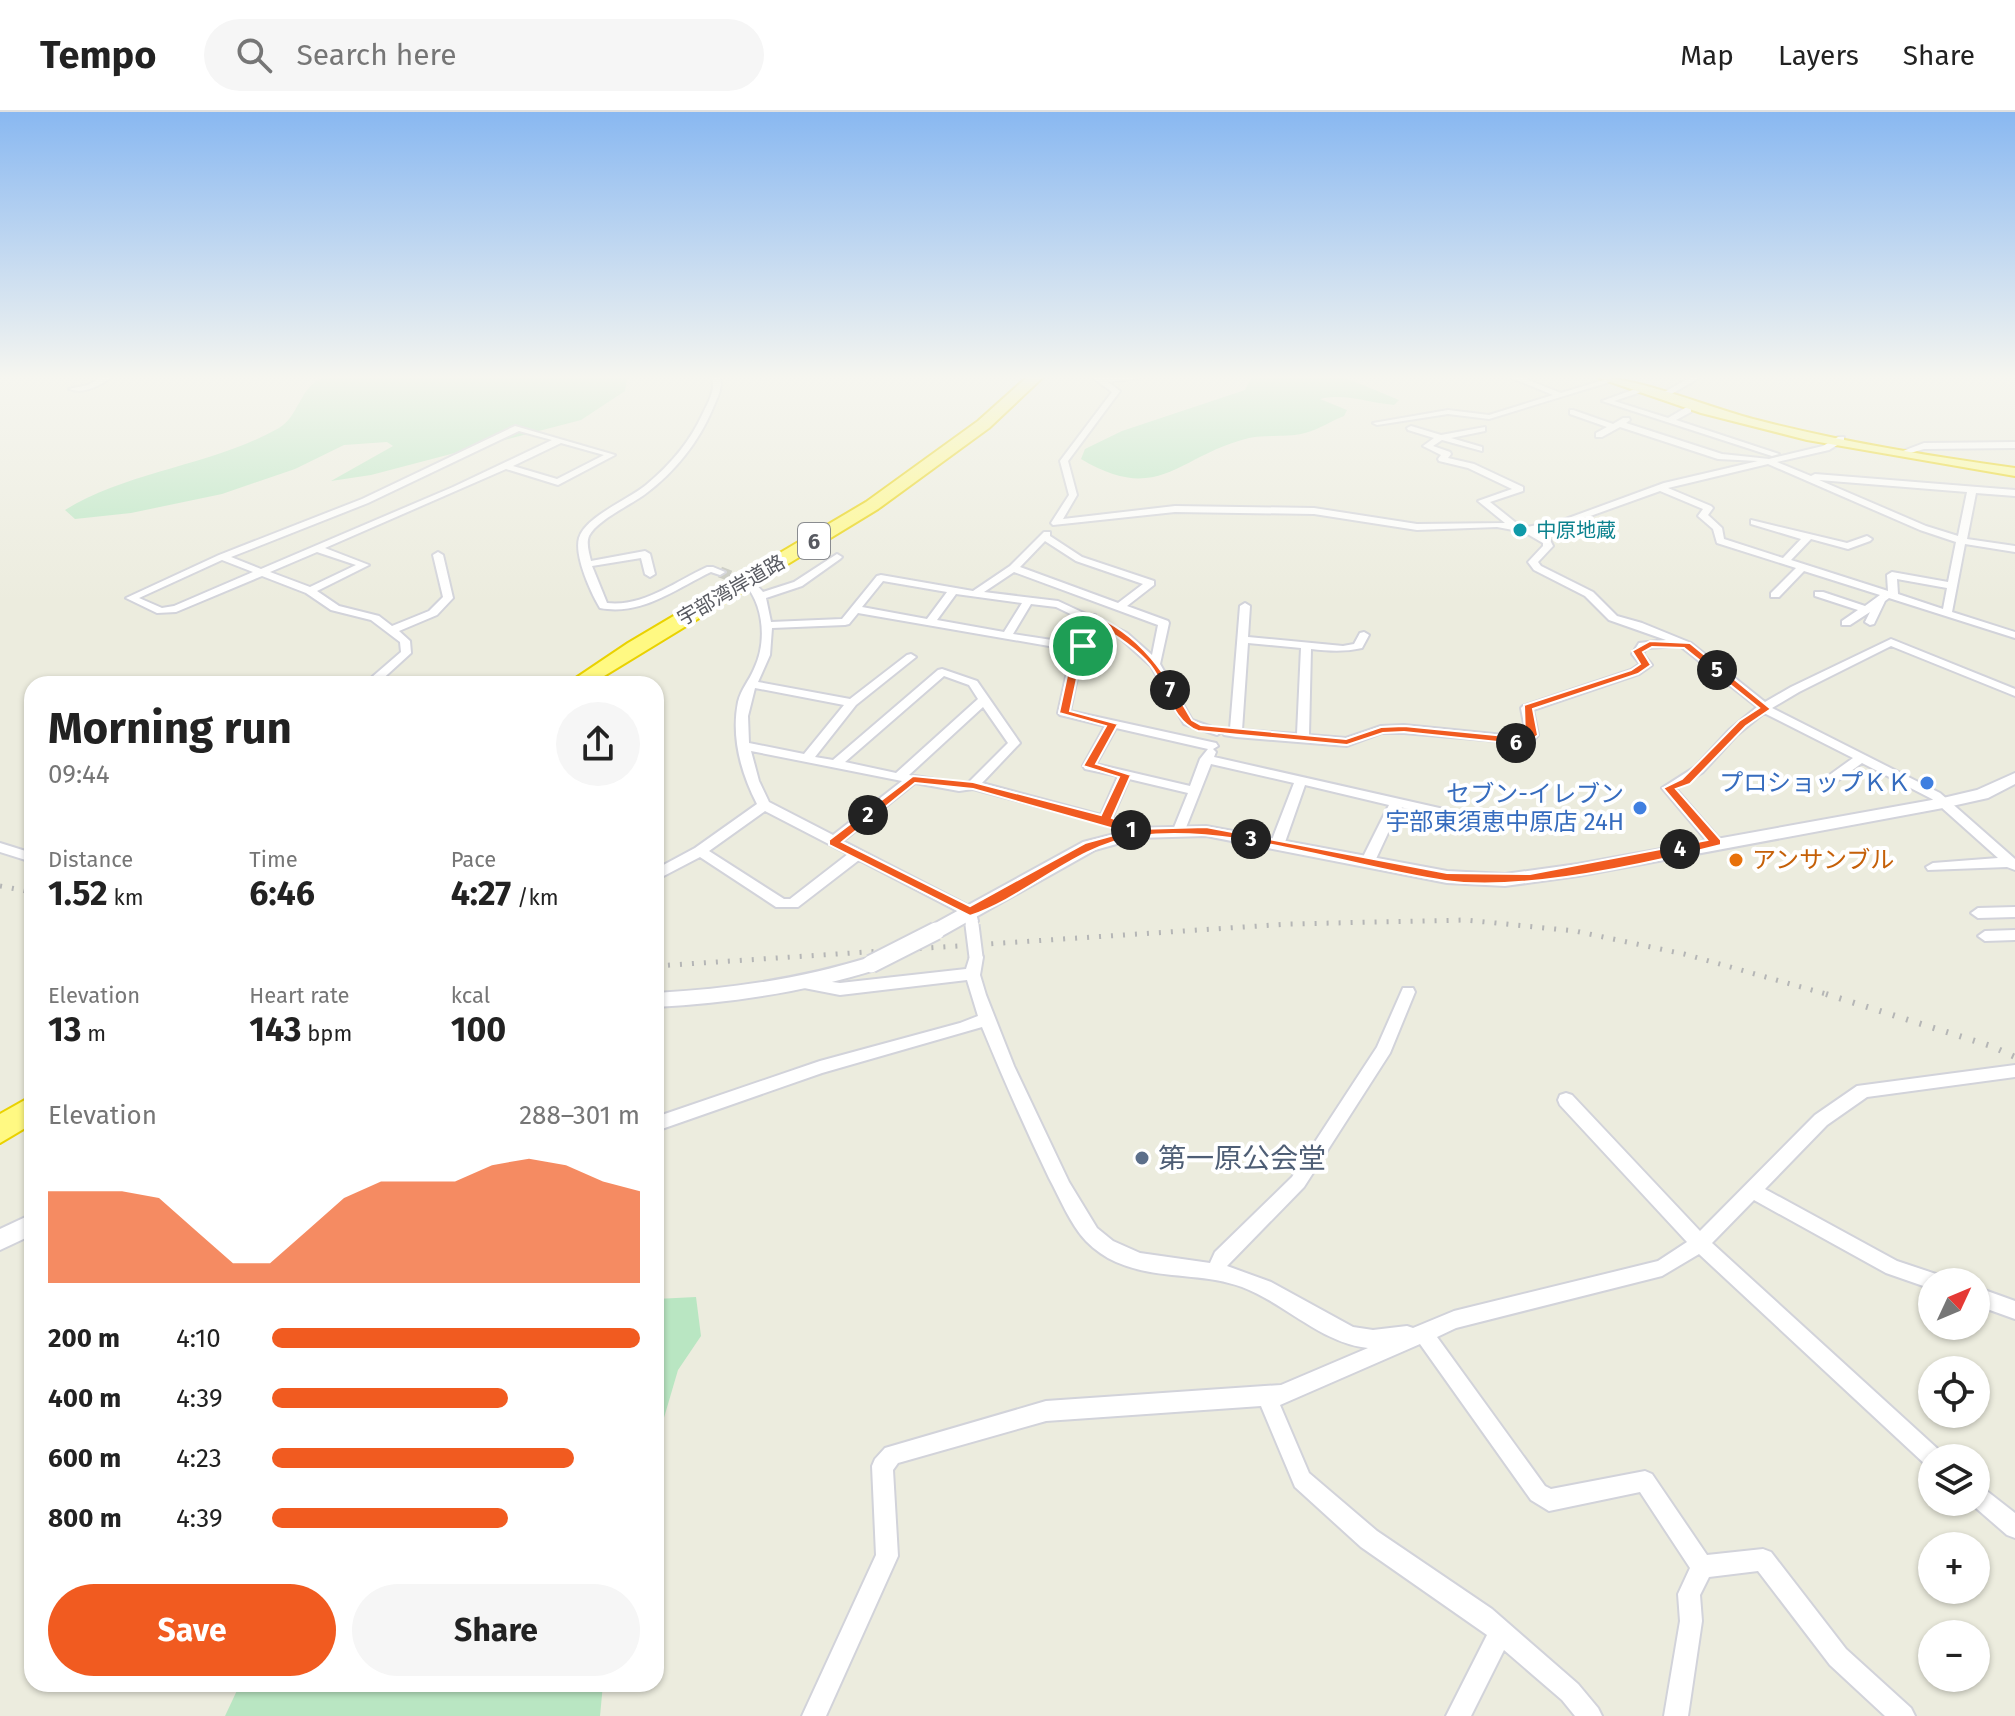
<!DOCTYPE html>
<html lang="en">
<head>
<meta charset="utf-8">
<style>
  body { margin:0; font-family:"Fira Sans","Noto Sans JP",sans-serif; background:#f6f6f6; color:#222; height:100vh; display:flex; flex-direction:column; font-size:30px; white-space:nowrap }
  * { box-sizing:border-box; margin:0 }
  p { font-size:26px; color:#767676 }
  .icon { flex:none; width:44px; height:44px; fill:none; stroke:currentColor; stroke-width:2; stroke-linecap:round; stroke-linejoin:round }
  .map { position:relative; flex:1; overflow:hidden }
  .sheet { position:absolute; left:24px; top:564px; width:640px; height:1016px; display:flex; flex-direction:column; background:#fff; border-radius:24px; box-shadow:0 2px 6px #0004 }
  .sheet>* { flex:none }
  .needle { width:52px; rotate:46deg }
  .buttons { position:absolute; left:1918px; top:1156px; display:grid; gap:16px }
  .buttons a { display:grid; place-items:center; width:72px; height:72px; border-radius:50%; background:#fff; box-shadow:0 2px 6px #0004; font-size:40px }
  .pin { position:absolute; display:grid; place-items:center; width:68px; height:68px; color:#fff; margin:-34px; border:4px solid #fff; border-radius:50%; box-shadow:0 2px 8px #0007 }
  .km { position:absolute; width:40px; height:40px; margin:-20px; border-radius:50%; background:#222; color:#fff; font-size:22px; line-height:40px; text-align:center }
  .round { display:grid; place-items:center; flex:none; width:84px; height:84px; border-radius:42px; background:#f6f6f6 }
  .head { display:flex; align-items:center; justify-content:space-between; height:136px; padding:0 24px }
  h1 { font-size:44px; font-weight:700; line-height:60px }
  .figures { display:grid; grid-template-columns:repeat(3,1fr); gap:12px; height:136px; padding:8px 24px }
  .figures div { display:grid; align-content:center }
  .figures b { font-size:34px; font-weight:700 }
  .figures small { font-size:22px; font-weight:400 }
  .figures p { font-size:22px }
  .chart { height:224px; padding:16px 24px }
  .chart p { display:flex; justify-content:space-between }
  .chart svg { width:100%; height:144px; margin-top:8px; fill:#f15b20; opacity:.7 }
  .primary-button { display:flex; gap:16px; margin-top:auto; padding:16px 24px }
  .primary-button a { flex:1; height:92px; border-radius:48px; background:#f15b20; color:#fff; font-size:32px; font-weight:700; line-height:92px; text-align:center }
  .primary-button a+a { background:#f6f6f6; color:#222 }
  ul { padding:0 24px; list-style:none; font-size:26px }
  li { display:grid; grid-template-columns:128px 96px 1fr; align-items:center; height:60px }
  li i { height:20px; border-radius:10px; background:#f15b20 }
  header { display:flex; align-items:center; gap:48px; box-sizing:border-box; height:112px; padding:0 40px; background:#fff; border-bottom:2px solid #e0e0e0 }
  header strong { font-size:38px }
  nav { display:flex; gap:44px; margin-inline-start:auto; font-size:28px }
  .search { width:560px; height:72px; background:#f6f6f6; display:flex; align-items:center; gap:20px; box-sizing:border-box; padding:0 28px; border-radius:44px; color:#767676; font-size:30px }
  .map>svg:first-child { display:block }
  .green { fill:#b9e6c2 }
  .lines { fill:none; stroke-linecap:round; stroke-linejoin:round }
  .minor-tunnel { stroke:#c7c8bf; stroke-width:11; stroke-dasharray:11 5; stroke-linecap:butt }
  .minor-casing { stroke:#d2d3da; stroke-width:4 }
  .tertiary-casing { stroke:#d2d3da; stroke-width:4 }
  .trunk-casing { stroke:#ead200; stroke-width:4 }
  .motorway-casing { stroke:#ead200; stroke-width:4 }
  .minor { fill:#fff; fill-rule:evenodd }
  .tertiary { fill:#fff; fill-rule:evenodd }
  .trunk { fill:#fdfc91; fill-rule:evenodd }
  .motorway { fill:#fff982; fill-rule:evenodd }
  .rail-far1 { stroke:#b5b6b6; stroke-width:5; stroke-dasharray:2 10; stroke-linecap:butt }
  .rail { stroke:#b5b6b6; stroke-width:6; stroke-dasharray:2 12; stroke-linecap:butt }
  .minor-bridge-casing { stroke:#d2d3da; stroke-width:17; stroke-linecap:butt }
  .tertiary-bridge-casing { stroke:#d2d3da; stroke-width:21; stroke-linecap:butt }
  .minor-bridge { stroke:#fff; stroke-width:13 }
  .tertiary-bridge { stroke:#fff; stroke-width:17 }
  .route { fill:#f15b20; stroke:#fff; stroke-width:2; fill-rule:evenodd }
  .culture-dot { fill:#0f9aa8; stroke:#fff; stroke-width:3 }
  .shop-dot { fill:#3f7fe0; stroke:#fff; stroke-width:3 }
  .food-dot { fill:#e8710a; stroke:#fff; stroke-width:3 }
  .service-dot { fill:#5c6f8a; stroke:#fff; stroke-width:3 }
  .labels { text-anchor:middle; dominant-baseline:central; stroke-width:8; stroke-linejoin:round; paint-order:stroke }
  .far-culture-label { font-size:20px; fill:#0d838f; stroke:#fff; text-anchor:start }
  .far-street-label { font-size:20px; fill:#585a61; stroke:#fff }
  .shield { fill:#fff; stroke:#8a8c90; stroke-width:2 }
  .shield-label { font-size:22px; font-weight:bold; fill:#585a61 }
  .shop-label { font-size:24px; fill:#366cbe; stroke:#fff; text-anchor:end }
  .food-label { font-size:24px; fill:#c56008; stroke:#fff; text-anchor:start }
  .near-service-label { font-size:28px; fill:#4e5e75; stroke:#fff; text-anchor:start }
</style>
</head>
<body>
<header>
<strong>Tempo</strong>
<div class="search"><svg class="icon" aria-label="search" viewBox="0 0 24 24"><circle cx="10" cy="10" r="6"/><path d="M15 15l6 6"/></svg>Search here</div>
<nav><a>Map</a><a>Layers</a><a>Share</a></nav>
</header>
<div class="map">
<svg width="2015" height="1604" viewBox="0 0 2015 1604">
  <rect width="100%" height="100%" fill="#ececde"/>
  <g class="green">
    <path d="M322 266H627L625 279 581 308 371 363 331 369 393 334 387 330 344 333 295 357 222 382 131 401 75 407 65 398C131 358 212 354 279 316 299 304 300 275 322 266Z"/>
    <path d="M1251 266H1346L1399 288 1394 293C1368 291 1345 281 1320 287L1347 298 1344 304C1331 309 1318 318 1305 321 1287 326 1267 322 1249 326 1178 343 1160 394 1081 347L1085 337 1122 319 1245 278Z"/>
    <path d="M696 1185 701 1224 678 1258 656 1333V1187Z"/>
    <path d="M240 1572H603L600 1604H225Z"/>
  </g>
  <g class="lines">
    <path class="minor-tunnel" d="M720 460 749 471"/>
    <defs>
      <g id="minor">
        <path d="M100 266H110C98 275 83 282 69 277L88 273Z"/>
        <path d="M712 266H720C723 276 717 286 713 296 699 330 674 361 644 383 630 393 596 409 589 424 586 431 589 441 591 449L645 439 650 442 655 462 650 465 645 462 641 446 592 454 607 491C644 495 674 470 707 455H713L725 460 720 463 711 460C675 477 642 504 600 496 591 481 574 444 579 426 585 405 629 387 646 373 670 353 690 330 703 301 708 291 716 277 712 266Z"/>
        <path d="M1093 266H1140L1108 270 1120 279 1068 349 1077 383 1063 407 1175 394 1314 396 1417 412 1505 411 1478 389 1512 377 1468 356 1439 349 1438 347 1441 343 1423 334 1434 326 1408 318 1407 316 1411 314 1441 323 1485 315V319L1451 326 1482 335V339L1442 328 1433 334 1450 340 1451 342 1448 346 1474 352 1523 375V379L1490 390 1520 414 1527 415 1563 408 1664 371 1758 349 1718 347 1620 315 1602 325H1596V321L1607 315 1570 302V298H1573L1613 312 1623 306H1629L1630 308 1626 311 1722 342 1769 347 1823 334 1838 325H1844V329L1829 338 1777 350 1811 364 1815 362 2015 378V384L1976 381 1967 427 2015 434V440L1965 432 1952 500 2015 520V526L1889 486 1885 489 1874 512 1870 513 1865 510 1870 500 1850 513H1842V509L1858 498 1815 484V480H1823L1865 494 1880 483 1804 459 1779 485H1771V481L1796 456 1717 431 1713 417 1698 404 1703 397 1660 379 1568 412 1535 419 1550 428 1553 434 1538 450 1541 454 1593 480 1617 504 1642 511 1691 531 1765 590 1791 575 1891 527 2015 577V584L1891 534 1799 580 1772 596 1940 681 2015 747V758L2007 755 1928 758 1926 755 1933 751 1998 746 1932 687 1862 651 1836 670H1828L1826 667 1828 664 1853 646 1764 601 1737 623 1703 660 1676 677 1723 731 1716 735 1711 734 1662 676 1695 655 1729 618 1757 595 1680 534 1646 536 1643 542 1652 553 1639 562 1533 598 1538 623 1531 632 1404 621H1382L1347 634 1236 625 1224 623 1222 620 1217 623 1184 612 1151 554 1119 525 1094 513 1088 534 1083 538 1070 599 1216 631 1218 634 1213 637 1216 640 1214 645 1457 700 1463 704 1457 708 1400 695 1375 749 1368 753 1361 749 1389 693 1305 673 1284 733 1277 737 1270 733 1294 671 1211 652 1185 718 1179 722 1173 718 1188 681 1129 667 1112 706 1143 718 1145 721 1138 725 1100 711 973 677 959 679 915 671 843 729 975 797 978 809 976 812H966L963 802 859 748 798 795H776L700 745 656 768V757L695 736 757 692C741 661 731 625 738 590 741 577 749 569 754 557 767 530 764 493 744 471L753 469 763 480 794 470 837 442 842 445 840 447 802 474 766 486 771 510 842 507 877 464 881 463 973 479 1010 454 1044 420H1050V424L1082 445 1154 469V473L1127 494 1168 509 1169 511 1160 552 1192 608 1223 619 1230 617 1240 494 1245 491 1250 494 1248 525 1343 534 1354 532 1360 521 1364 520 1369 523 1362 536C1344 540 1329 539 1311 537L1309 623 1346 626 1381 614 1404 613 1524 625 1526 623 1521 596 1523 594 1631 558 1640 552 1632 542 1639 531 1666 528 1609 508 1585 484 1534 458 1528 450 1543 434V431L1524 420 1497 415 1417 418 1314 402 1175 400 1053 413 1051 411 1069 383 1060 349 1112 280ZM1768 352 1920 418 1956 430 1948 470 1892 460 1887 463 1888 479 1791 448 1811 427 1848 437 1870 429 1872 427 1867 424 1847 431 1751 408V412L1801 427 1783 446 1724 427 1722 416 1708 403 1713 396 1711 394 1668 376ZM1819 368 1967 380 1958 424 1926 414ZM1045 429 1076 449 1143 472 1118 491 1020 455ZM1014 460 1158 513 1152 543 1127 521 1096 506 1095 503H1088L1058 489 984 480ZM1897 467 1947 476 1943 497 1898 482ZM883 469 947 480 927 507 862 495ZM956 482 1022 491 1004 520 937 508ZM1031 492 1056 495 1085 509 1078 532 1013 522ZM858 501 1072 538 1058 601 1060 603 1105 614 1083 654 1085 657 1118 664 1101 703 982 671 1020 631 977 569 942 557 938 558 833 648 815 645 856 593 916 545 911 542 907 543 850 587 758 570 770 543 772 516 845 513 849 512ZM1248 531 1301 536 1297 622 1242 618ZM944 564 969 573 978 587 896 661 845 650ZM755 576 844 593 804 642 749 631 748 604ZM983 595 1008 631 969 670 959 671 909 663ZM1116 616 1208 637 1200 647 1190 674 1096 652ZM751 639 902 669 833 723 769 690 759 669ZM765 699 848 742 790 787H784L709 739Z"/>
        <path d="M1512 266H1523L1561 281 1610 266 1616 268 1489 307 1448 302 1377 313 1373 311 1448 298 1489 303 1553 283Z"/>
        <path d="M1689 266H1699L1668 284 1661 282Z"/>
        <path d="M1638 276 1642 278 1641 280 1614 289 1668 306 1685 296H1691V300L1676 308 1779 342 1772 344 1602 289Z"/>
        <path d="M515 314 615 343 558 373 506 357 325 436 369 453 317 479 339 494 379 504 392 514 429 499 443 485 433 443 438 440 443 443 453 486 437 503 399 519 410 529 411 541 377 572H364L401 540 400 530 371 508 331 498 306 481 262 464 176 500 157 501 126 486 219 443 362 387ZM519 319 552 328 453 375 261 457 231 445 368 391ZM561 331 604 343 557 367 513 354ZM317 440 356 453 310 475 270 460ZM222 448 253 460 174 494 162 496 139 486Z"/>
        <path d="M2015 330V336L1924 337 1907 342 1903 339 1924 331Z"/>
        <path d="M0 731 32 741V750L0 740Z"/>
        <path d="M2015 795V805L1978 806 1971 801 1978 796Z"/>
        <path d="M2015 818V828L1985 829 1978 824 1985 819Z"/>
        <path d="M976 840 981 841 983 845 980 863 986 883 1014 954 1069 1070 1097 1116 1113 1129 1140 1141 1210 1151 1215 1140 1292 1065 1377 935 1403 876H1413L1415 880 1390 941 1304 1075 1227 1154 1271 1170 1353 1215 1373 1218 1407 1214 1413 1216 1454 1199 1658 1149 1687 1130 1560 993 1558 988 1560 983 1566 981 1572 983 1700 1119 1815 1003 1857 974 2015 953V965L1867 985 1827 1013 1765 1077 1897 1149 1942 1164 1944 1170H1932V1177L1886 1161 1754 1088 1712 1131 1940 1339 1943 1346H1932V1356L1926 1353 1699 1142 1662 1164 1456 1216 1437 1225 1545 1374 1551 1377 1645 1359 1652 1362 1707 1443 1763 1437 1771 1440 1846 1537 1911 1596 1915 1604H1885L1830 1553 1758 1459 1709 1465 1700 1483 1702 1509 1688 1604H1664L1680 1509 1678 1482 1690 1456 1640 1380 1549 1399 1531 1388 1420 1232 1280 1293 1309 1361 1377 1419 1492 1497 1578 1572 1598 1596 1602 1604H1575L1562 1588 1504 1538 1471 1604H1446L1487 1523 1361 1435 1295 1375 1261 1294 1046 1309 898 1351 893 1358 898 1444 826 1604H802L876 1443 872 1354 875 1347 885 1336 1046 1289 1281 1273 1368 1236C1321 1231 1285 1191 1242 1175 1201 1160 1156 1168 1116 1150 1105 1145 1095 1138 1086 1129 1070 1112 1060 1086 1049 1066 1025 1016 1003 966 982 915L822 961 656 1019V1005L820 949 960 911 978 904 967 868 840 883 804 876 802 872 804 868 809 867 840 871 966 857 971 841Z"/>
        <path d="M1976 1175 2015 1189V1207L1976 1193Z"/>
        <path d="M1976 1373 1983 1376 2015 1401V1426L2007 1423 1969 1390H1976Z"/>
      </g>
      <g id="tertiary">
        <path d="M2015 661V672L1988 686 1943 696 1578 764 1505 774 1447 771 1206 724 1138 726 1095 738 942 824H930L927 819 930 814 1083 730 1138 716 1206 714 1447 759 1505 762 1578 752 1943 686 1977 678Z"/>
        <path d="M871 845 878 847 880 852 878 857C805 880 732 891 656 895V881C730 877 800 867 871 845Z"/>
        <path d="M32 1102V1123L0 1138V1117Z"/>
      </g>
      <path id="trunk" d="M1599 266C1641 266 1712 297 1757 308 1842 330 1928 344 2015 356V364L1807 328 1701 301Z"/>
      <g id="motorway">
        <path d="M1026 266H1042L989 316 878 397 591 572H567L628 531 866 390 978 309Z"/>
        <path d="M32 984V1012L0 1031V1002Z"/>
      </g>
    </defs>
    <use href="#minor" class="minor-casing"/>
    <use href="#tertiary" class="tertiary-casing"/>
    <use href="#trunk" class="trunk-casing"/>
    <use href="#motorway" class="motorway-casing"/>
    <use href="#minor" class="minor"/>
    <use href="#tertiary" class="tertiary"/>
    <use href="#trunk" class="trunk"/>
    <use href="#motorway" class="motorway"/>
    <g class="rail-far1">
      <path d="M0 774 32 780"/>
      <path d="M656 854 1289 812 1466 808 1575 819 1684 842 1833 884"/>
    </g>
    <path class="rail" d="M1826 882 1991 934 2015 945"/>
    <defs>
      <path id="minor-bridge" d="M972 813 976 845"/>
      <path id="tertiary-bridge" d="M871 852 936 819"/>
    </defs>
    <use href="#minor-bridge" class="minor-bridge-casing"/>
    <use href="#tertiary-bridge" class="tertiary-bridge-casing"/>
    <use href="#minor-bridge" class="minor-bridge"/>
    <use href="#tertiary-bridge" class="tertiary-bridge"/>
  </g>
  <linearGradient id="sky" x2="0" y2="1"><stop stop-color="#89b8f1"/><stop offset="0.54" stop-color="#f6f6f0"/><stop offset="1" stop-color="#f6f6f0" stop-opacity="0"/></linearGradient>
  <rect width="2015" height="491" fill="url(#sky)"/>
  <path class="route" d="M1091 502C1142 522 1166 563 1192 608L1201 613 1346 627 1381 615 1404 614 1525 626 1524 593 1631 558 1640 552 1632 539 1650 529 1690 531 1771 597 1746 614 1690 672 1676 677 1721 728V733C1643 753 1523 780 1445 769 1348 755 1235 712 1139 724 1075 733 1029 784 970 804L829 733V728L913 664 973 670 1101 703 1119 665 1083 654 1106 614 1059 601 1073 536 1079 532 1086 505ZM1094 511C1114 522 1135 535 1150 553 1167 574 1171 609 1198 619L1347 633 1383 621 1404 620 1527 633 1538 623 1533 597 1638 562 1651 553 1643 540 1652 535 1684 536 1759 596 1739 609 1682 667 1663 676 1707 728 1530 762 1447 761 1206 715 1139 717 1112 706 1131 663 1096 652 1118 612 1070 599 1083 538 1088 534ZM915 671 973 677 1125 720 1085 731 970 794 842 730Z"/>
  <circle class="culture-dot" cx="1520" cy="418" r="8"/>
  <g class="shop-dot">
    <circle cx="1927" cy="671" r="8"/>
    <circle cx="1640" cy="696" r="8"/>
  </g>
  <circle class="food-dot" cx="1736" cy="748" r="8"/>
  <circle class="service-dot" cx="1142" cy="1046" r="8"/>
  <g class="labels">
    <g class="far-culture-label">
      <text x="1536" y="418">中原地蔵</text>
    </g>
    <g class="far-street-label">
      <text transform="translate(731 478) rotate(-30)">宇部湾岸道路</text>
    </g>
    <rect class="shield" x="798" y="411" width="32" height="36" rx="6"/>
    <g class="shield-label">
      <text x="814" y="429">6</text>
    </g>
    <g class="shop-label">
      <text x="1911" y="671">プロショップＫＫ</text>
      <text x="1624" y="682">セブン-イレブン<tspan x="1624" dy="28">宇部東須恵中原店 24H</tspan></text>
    </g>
    <g class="food-label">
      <text x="1752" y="748">アンサンブル</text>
    </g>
    <g class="near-service-label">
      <text x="1158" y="1046">第一原公会堂</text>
    </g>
  </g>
</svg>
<div class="buttons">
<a><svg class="needle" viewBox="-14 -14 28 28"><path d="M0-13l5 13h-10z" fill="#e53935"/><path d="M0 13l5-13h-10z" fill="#767676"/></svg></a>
<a><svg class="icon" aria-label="locate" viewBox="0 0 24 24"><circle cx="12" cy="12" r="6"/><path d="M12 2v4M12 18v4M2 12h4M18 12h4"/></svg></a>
<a><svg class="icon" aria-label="layers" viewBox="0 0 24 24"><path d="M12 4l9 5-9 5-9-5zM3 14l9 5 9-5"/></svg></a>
<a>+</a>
<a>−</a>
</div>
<div class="pin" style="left:1083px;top:534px;background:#1e9e55"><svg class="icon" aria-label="arrive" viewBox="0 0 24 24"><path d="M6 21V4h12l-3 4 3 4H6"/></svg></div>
<b class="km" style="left:1131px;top:718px">1</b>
<b class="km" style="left:868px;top:703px">2</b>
<b class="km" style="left:1251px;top:727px">3</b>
<b class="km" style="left:1680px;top:737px">4</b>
<b class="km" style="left:1717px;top:558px">5</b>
<b class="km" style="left:1516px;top:631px">6</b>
<b class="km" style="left:1170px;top:578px">7</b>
<section class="sheet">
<div class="head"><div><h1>Morning run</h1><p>09:44</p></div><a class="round"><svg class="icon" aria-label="share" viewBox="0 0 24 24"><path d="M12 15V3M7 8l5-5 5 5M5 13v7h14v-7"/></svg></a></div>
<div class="figures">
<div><p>Distance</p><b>1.52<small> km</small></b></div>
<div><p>Time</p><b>6:46</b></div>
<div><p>Pace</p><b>4:27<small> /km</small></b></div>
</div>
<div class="figures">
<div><p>Elevation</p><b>13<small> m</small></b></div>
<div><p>Heart rate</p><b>143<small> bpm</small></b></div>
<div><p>kcal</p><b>100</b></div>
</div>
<div class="chart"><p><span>Elevation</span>288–301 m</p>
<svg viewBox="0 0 160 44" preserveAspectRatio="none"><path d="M0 44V16L10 16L20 16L30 18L40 28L50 38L60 38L70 28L80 18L90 13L100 13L110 13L120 8L130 6L140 8L150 13L160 16V44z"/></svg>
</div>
<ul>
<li><b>200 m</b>4:10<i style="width:100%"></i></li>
<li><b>400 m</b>4:39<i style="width:64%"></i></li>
<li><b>600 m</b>4:23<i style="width:82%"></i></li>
<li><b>800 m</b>4:39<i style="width:64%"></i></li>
</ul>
<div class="primary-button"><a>Save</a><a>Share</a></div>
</section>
</div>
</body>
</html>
